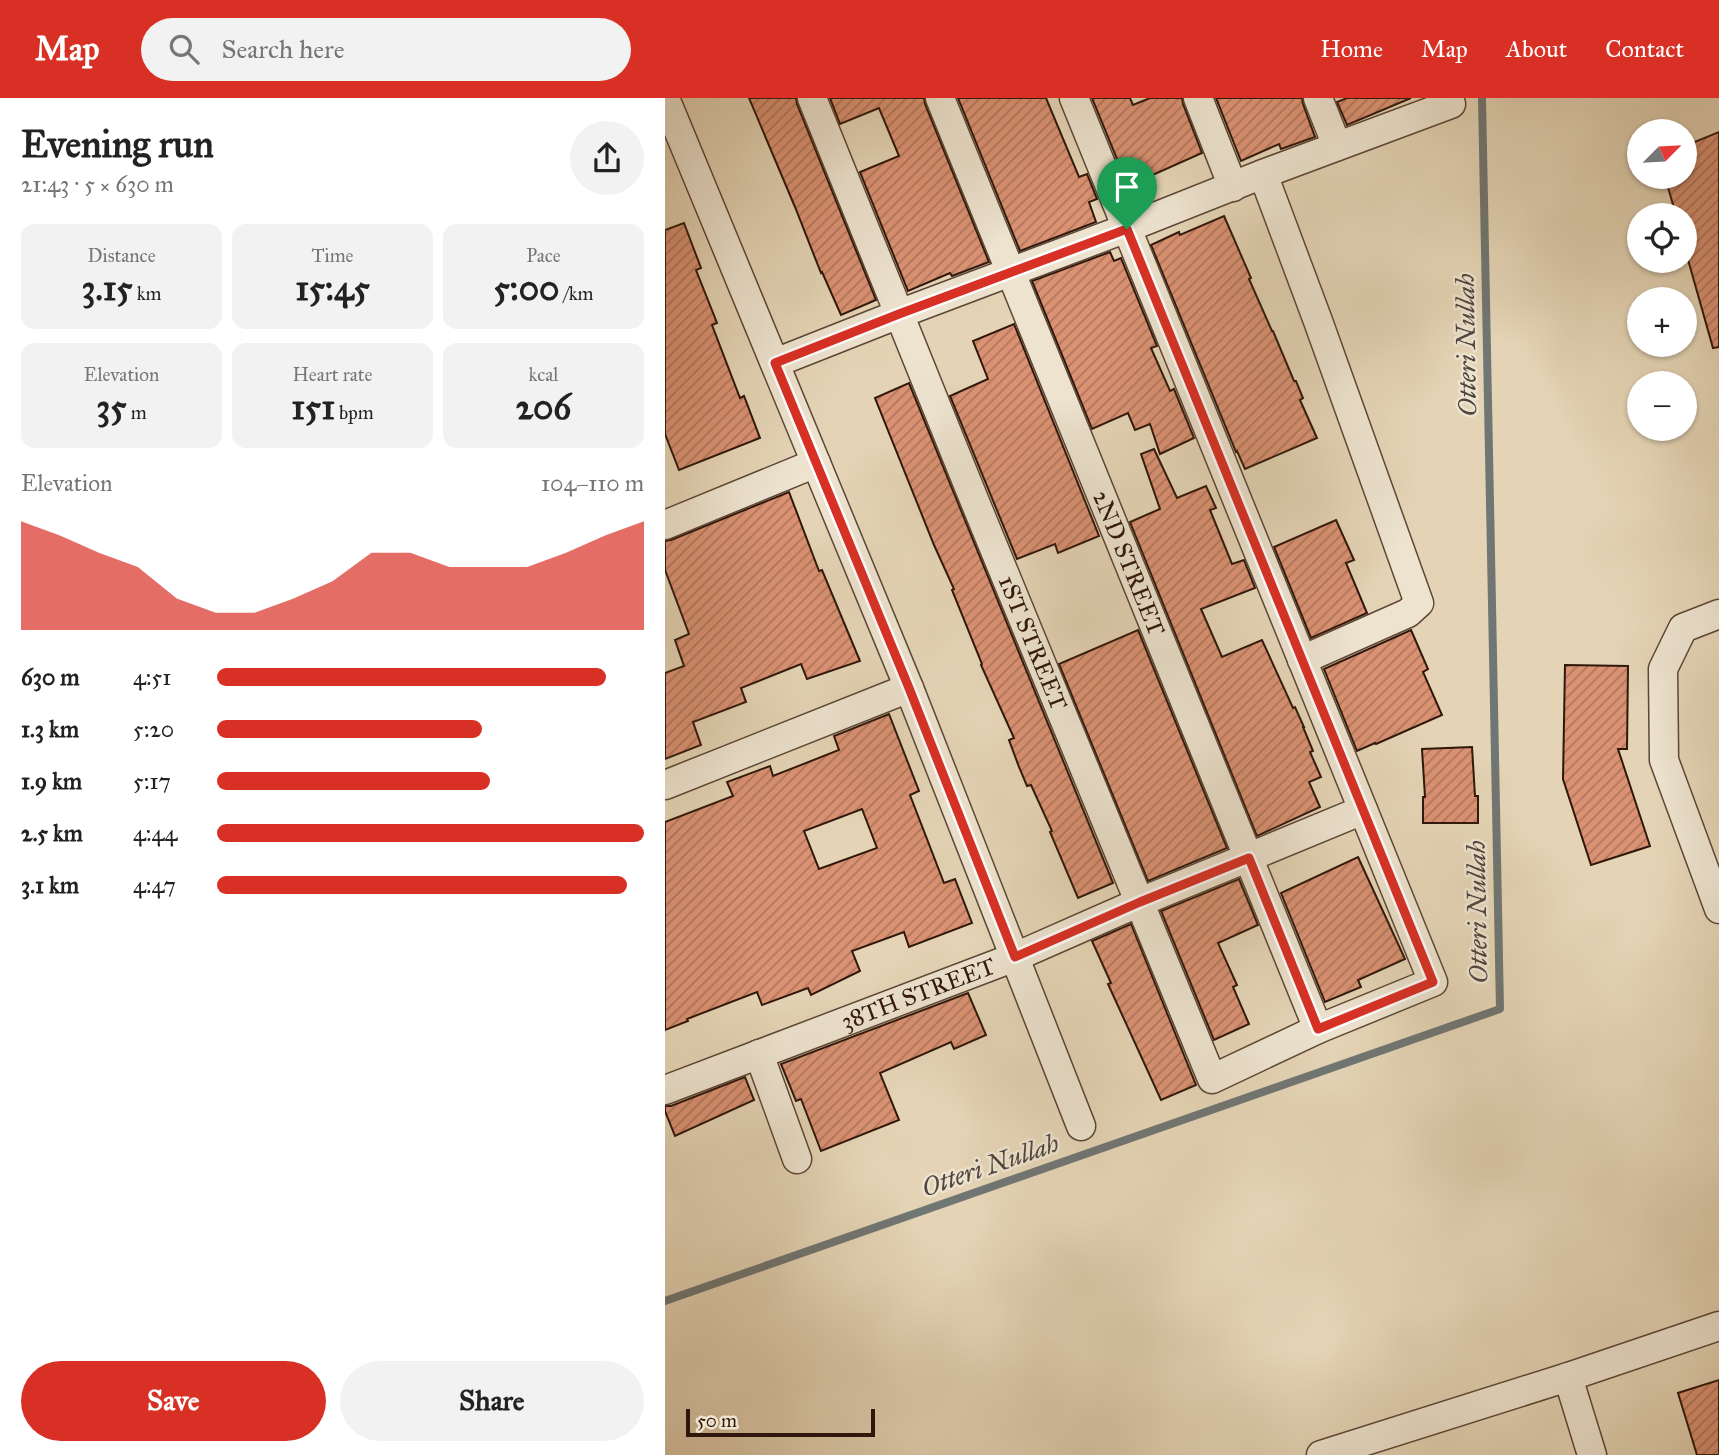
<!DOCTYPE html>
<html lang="en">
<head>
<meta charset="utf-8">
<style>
  body { margin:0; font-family:"IM FELL Great Primer",serif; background:#f2f2f2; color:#222; height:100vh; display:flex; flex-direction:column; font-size:26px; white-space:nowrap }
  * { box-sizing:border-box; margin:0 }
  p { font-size:23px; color:#767676 }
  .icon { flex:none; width:38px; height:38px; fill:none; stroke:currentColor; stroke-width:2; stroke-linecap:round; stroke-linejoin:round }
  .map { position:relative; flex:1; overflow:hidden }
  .sheet { display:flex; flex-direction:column; background:#fff; width:665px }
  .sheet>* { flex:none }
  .needle { width:46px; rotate:66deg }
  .fabs { position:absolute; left:962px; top:21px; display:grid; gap:14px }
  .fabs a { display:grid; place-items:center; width:70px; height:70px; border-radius:50%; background:#fff; box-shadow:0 2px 5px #0004; font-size:35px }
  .scale { position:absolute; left:21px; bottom:18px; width:189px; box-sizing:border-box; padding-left:7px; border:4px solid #30170b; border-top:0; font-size:19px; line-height:24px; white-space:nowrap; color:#30170b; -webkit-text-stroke:5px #ede3cf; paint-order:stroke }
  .pin { position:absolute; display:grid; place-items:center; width:60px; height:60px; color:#fff; margin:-72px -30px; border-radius:50% 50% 50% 0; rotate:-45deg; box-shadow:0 0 7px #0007 }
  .pin .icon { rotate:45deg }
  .round { display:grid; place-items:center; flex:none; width:74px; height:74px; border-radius:37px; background:#f2f2f2 }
  .summary { display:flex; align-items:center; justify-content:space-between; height:119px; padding:0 21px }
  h1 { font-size:38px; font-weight:700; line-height:52px }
  .metrics { display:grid; grid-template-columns:repeat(3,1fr); gap:10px; height:119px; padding:7px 21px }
  .metrics div { display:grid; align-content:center; border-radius:14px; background:#f2f2f2; text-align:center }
  .metrics b { font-size:35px; font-weight:700 }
  .metrics small { font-size:19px; font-weight:400 }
  .metrics p { font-size:19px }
  .chart { height:196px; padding:14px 21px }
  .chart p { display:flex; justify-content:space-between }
  .chart svg { width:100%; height:126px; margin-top:7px; fill:#d93025; opacity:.7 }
  .action { display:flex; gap:14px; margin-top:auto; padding:14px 21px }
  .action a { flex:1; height:80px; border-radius:42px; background:#d93025; color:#fff; font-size:28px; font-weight:700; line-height:80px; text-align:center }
  .action a+a { background:#f2f2f2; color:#222 }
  ul { padding:0 21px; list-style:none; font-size:23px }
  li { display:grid; grid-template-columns:112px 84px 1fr; align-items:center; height:52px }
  li i { height:18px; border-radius:9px; background:#d93025 }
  header { display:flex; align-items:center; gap:42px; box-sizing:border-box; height:98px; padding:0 35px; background:#d93025; color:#fff }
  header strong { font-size:33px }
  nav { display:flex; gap:38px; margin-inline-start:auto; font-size:24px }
  .search { width:490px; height:63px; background:#f2f2f2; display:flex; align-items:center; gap:18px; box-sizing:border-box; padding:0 24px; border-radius:38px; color:#767676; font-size:26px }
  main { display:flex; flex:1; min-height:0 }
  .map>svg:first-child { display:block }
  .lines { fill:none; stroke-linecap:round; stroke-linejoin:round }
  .stream { stroke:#707673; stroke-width:8 }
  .building { fill:url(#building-hatch); stroke:#30170b; stroke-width:2; fill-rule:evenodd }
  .minor-casing { stroke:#5d4636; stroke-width:31 }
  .minor { stroke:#ede3cf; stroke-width:28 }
  .route-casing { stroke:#fff; stroke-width:14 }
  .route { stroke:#d93025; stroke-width:9 }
  .labels { text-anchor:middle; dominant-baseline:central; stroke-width:5; stroke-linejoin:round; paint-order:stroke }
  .street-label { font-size:24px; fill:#30170b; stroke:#ede3cf }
  .water-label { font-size:26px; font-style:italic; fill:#50463f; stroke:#ede3cf }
</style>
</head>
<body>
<header>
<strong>Map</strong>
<div class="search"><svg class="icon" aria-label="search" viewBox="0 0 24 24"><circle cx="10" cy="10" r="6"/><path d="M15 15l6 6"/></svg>Search here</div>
<nav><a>Home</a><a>Map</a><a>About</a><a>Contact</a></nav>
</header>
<main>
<section class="sheet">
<div class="summary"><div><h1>Evening run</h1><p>21:43 · 5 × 630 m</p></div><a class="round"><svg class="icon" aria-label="share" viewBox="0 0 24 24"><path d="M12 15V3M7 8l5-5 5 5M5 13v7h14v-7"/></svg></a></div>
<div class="metrics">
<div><p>Distance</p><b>3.15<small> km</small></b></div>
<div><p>Time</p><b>15:45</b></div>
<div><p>Pace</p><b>5:00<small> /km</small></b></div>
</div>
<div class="metrics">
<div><p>Elevation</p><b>35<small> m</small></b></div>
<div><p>Heart rate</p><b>151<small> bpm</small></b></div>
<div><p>kcal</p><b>206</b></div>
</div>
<div class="chart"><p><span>Elevation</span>104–110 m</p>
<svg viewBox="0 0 160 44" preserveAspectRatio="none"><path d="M0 44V6L10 11L20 17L30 22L40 33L50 38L60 38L70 33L80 27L90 17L100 17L110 22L120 22L130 22L140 17L150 11L160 6V44z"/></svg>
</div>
<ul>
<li><b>630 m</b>4:51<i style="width:91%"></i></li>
<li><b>1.3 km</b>5:20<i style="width:62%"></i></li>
<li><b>1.9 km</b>5:17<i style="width:64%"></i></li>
<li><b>2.5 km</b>4:44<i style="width:100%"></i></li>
<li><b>3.1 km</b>4:47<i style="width:96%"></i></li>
</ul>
<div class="action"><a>Save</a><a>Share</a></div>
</section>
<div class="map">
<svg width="1054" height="1357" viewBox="0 0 1054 1357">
  <defs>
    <pattern id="building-hatch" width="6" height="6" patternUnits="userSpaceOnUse" patternTransform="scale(1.75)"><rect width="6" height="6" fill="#da9273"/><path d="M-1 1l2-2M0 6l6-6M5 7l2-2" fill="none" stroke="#b1765d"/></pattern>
  </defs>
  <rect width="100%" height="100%" fill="#e4d4b5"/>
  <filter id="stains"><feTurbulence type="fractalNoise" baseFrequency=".00286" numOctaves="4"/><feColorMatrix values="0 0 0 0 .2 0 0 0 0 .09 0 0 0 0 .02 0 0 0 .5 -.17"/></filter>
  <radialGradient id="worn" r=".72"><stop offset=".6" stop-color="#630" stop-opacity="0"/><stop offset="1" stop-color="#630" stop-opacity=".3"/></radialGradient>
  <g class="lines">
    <path class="stream" d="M0 1203 835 911 817 0"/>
  </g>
  <g class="building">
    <path d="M84 0H131L132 6 211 202 176 217 157 174 156 175 130 109Z"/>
    <path d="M165 0H259L260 6 324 164 287 178 285 175 243 193 195 74 234 58 214 10 175 26Z"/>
    <path d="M293 0H381L414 79 422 76 432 101 424 104 431 124 355 153Z"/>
    <path d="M427 0H465L468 7 485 0H517L518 6 537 55 463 88Z"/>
    <path d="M551 0H637L638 6 650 39 616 51 614 46 576 63Z"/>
    <path d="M682 0H746L682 27 672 4Z"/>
    <path d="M1054 34V249L1048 250 1020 151V117H1011L1000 79H1020V48Z"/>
    <path d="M559 118 586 180 584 181 607 233H608L629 283H631L638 300 635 302 652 340 580 371 572 353 571 354 486 147 514 134 515 137Z"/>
    <path d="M19 125 36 170 31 172 52 225 47 227 75 300 79 298 95 340 14 372 0 336V132Z"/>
    <path d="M445 154 449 163 456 160 492 248 486 250 505 293 509 291 529 340 495 356 485 326 470 332 463 315 427 331 367 183Z"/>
    <path d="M349 226 434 438 393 455 390 446 352 461 285 298 323 281 308 243Z"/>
    <path d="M244 285 448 785 413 800 385 734 387 733 366 687 362 688 354 669 344 642 349 640 316 567 317 566 287 492 289 491 269 447 210 300Z"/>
    <path d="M489 351 512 400 541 388 551 410 545 412 567 466 579 462 590 490 536 511 557 559 597 542 628 610 630 609 639 629H638L648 653 645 654 656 679 644 684 655 709 592 738 465 424 495 411 476 356Z"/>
    <path d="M124 394 154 473 157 472 195 563 142 581 136 566 76 590 81 604 28 624 36 647 0 661V575L19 568 10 542 24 536 0 472V443L6 442Z"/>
    <path d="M671 422 689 462 681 465 702 515 646 540 609 449Z"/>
    <path d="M473 532 562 750 483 783 394 566Z"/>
    <path d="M746 532 763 571 758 574 777 617 711 646 710 645 692 653 659 571Z"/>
    <path d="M900 567 963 568 962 651H953L985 748 926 767 898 681Z"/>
    <path d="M224 616 254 693 245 697 279 785 290 781 307 825 244 849 239 834 187 853 195 873 146 897 143 890 97 907 92 894 22 921 23 923 0 932V724L68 698 62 684 105 668 108 678 174 652 169 638ZM197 711 212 750 154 771 139 733Z"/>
    <path d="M807 649 810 698H813V725H758V699H760L757 651Z"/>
    <path d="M693 759 740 861 693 882 696 889 660 904 616 795Z"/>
    <path d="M574 781 593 827 553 845 572 887 568 889 584 926 549 942 496 813Z"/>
    <path d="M466 826 531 987 496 1002 443 886 446 885 427 843Z"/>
    <path d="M303 895 321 937 289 951 286 944 215 975 234 1022 156 1053 136 1001 131 1003 116 966Z"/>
    <path d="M80 979 89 1002 10 1038 0 1013V1008H6Z"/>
    <path d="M1054 1282V1357H1032L1013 1295Z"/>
  </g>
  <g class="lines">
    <defs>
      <g id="minor">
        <path d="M0 0 244 590 416 1028"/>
        <path id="s1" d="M147 0 308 399 547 981 653 931 768 884 409 0"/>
        <path id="s2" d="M275 0 653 931"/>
        <path d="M533 0 568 89"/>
        <path d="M653 0 672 48"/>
        <path d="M598 76 653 223 754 505 743 515 637 562"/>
        <path d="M110 265 234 216 462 130 598 76 786 6 780 0"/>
        <path d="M0 427 151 365"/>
        <path d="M1054 516 1018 530 998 571 999 662 1054 811"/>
        <path d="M0 687 244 590"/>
        <path d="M94 956 132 1061"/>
        <path id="s3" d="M0 992 350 859 475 804 698 712"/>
        <path d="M903 1279 927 1357"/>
        <path d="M656 1357 903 1279 1054 1228"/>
      </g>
    </defs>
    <use href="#minor" class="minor-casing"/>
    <use href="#minor" class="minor"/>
  </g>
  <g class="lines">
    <defs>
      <path id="route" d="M462 131 768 884 653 931 584 760 475 804 350 859 244 590 110 265 234 216Z"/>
    </defs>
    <use href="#route" class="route-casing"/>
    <use href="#route" class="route"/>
  </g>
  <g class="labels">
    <g class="street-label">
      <text stroke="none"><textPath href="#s2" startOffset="502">2ND STREET</textPath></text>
      <text stroke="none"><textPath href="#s1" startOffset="588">1ST STREET</textPath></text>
      <text stroke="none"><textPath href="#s3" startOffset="271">38TH STREET</textPath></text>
    </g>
    <g class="water-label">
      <text transform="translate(801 247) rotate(-91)">Otteri Nullah</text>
      <text transform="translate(812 814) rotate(-91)">Otteri Nullah</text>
      <text transform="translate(325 1067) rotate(-19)">Otteri Nullah</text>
    </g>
  </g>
  <rect width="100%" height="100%" filter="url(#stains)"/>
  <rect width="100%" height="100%" fill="url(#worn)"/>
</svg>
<div class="fabs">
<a><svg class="needle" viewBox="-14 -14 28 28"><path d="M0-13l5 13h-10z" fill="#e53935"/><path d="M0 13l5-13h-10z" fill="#767676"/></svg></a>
<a><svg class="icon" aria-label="locate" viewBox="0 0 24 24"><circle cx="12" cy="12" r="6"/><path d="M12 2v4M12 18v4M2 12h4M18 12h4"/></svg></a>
<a>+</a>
<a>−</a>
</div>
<div class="scale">50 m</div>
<div class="pin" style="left:462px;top:131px;background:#1e9e55"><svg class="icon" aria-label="arrive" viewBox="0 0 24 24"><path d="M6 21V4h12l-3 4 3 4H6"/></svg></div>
</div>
</main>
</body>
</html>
